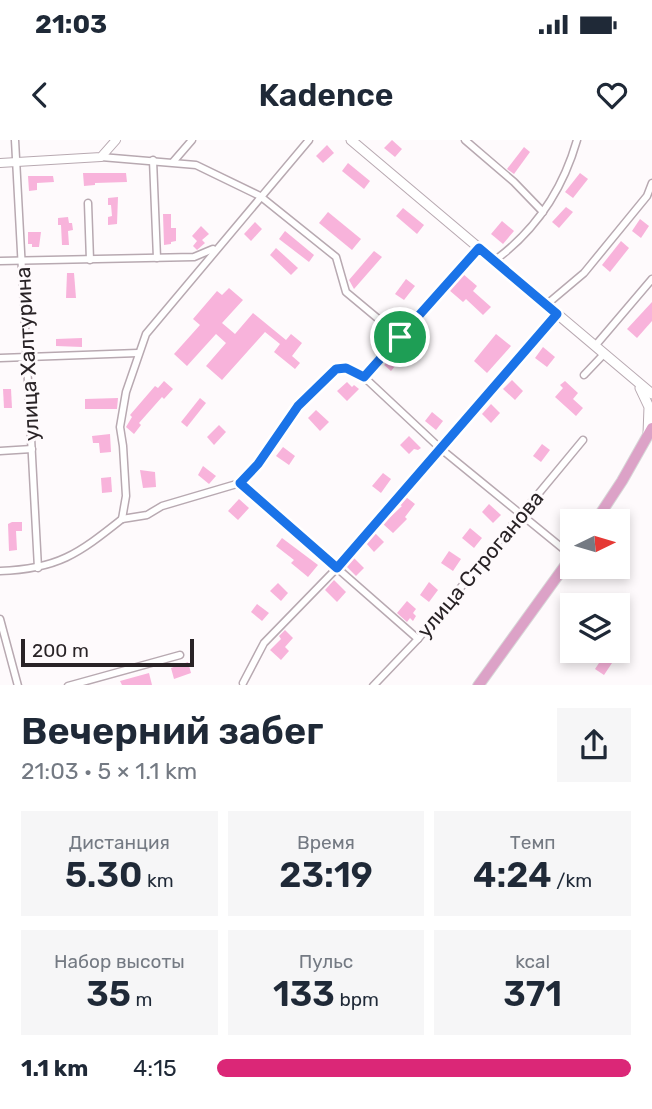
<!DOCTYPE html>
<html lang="ru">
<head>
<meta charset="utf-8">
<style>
  body { margin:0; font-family:Rubik,sans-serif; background:#f6f6f7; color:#1f2937; height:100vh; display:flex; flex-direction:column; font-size:26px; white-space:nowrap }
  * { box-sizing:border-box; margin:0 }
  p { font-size:23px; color:#747a83 }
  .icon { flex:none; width:38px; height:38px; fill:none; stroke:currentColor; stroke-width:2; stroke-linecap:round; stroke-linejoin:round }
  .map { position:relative; height:545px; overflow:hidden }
  .sheet { display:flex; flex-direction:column; background:#fff; flex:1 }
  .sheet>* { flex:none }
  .needle { width:46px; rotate:85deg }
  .controls { position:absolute; left:560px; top:369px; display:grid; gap:14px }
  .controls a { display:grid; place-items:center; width:70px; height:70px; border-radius:0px; background:#fff; box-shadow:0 4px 10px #0003; font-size:35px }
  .scale { position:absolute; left:21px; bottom:18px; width:173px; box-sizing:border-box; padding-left:7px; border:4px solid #292326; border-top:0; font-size:19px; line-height:24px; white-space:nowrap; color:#292326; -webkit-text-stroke:5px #fefafc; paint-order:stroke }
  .pin { position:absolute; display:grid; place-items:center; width:60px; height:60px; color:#fff; margin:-30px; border:4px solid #fff; border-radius:50%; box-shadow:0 2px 7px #0007 }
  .round { display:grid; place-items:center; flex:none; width:74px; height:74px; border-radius:0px; background:#f6f6f7 }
  .summary { display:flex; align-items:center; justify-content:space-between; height:119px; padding:0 21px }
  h1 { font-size:38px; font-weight:600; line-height:52px }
  .stats { display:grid; grid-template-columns:repeat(3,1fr); gap:10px; height:119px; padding:7px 21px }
  .stats div { display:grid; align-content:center; border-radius:0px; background:#f6f6f7; text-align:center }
  .stats b { font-size:35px; font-weight:600 }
  .stats small { font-size:19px; font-weight:400 }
  .stats p { font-size:19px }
  ul { padding:0 21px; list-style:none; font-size:23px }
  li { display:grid; grid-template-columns:112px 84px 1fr; align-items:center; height:52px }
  li i { height:18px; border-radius:9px; background:#db2777 }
  .status { display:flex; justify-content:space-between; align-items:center; height:49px; padding:0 35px; background:#fff; direction:ltr }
  .status svg { height:19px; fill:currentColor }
  header { display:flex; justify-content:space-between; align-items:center; height:91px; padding:0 21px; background:#fff; font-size:32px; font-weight:600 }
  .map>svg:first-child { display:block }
  .building { fill:#f8b3db }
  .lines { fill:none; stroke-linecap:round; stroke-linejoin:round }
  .minor-casing { stroke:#b8a9b1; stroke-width:9 }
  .tertiary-casing { stroke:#b8a9b1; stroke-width:10 }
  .secondary-casing { stroke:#b8a9b1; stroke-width:11 }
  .primary-casing { stroke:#d8d7d8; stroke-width:12 }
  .minor { stroke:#fff; stroke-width:6 }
  .tertiary { stroke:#fff; stroke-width:8 }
  .secondary { stroke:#fff; stroke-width:9 }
  .primary { stroke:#dca2c7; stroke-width:10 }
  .route-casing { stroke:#fff; stroke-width:14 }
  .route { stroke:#1a73e8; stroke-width:9 }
  .labels { text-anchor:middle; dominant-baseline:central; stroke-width:6; stroke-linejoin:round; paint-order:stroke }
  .street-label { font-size:21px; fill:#292326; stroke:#fefafc }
</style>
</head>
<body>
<div class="status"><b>21:03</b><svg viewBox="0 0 49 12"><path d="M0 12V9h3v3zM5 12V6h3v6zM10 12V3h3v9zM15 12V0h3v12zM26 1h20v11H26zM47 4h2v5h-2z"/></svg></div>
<header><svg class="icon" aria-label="back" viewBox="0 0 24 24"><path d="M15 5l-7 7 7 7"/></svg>Kadence<svg class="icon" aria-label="heart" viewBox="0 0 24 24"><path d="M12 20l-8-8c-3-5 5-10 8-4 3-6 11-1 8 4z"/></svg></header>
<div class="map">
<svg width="652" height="546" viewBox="0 0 652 546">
  <rect width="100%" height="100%" fill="#fefafc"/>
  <g class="building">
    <path d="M392 0 402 9 395 17 384 8Z"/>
    <path d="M327 5 334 13 323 23 316 16Z"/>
    <path d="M524 7 530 12 514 34 507 29Z"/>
    <path d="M348 23 370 41 364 49 342 31Z"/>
    <path d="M83 33H126L127 42 95 43V45L84 46Z"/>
    <path d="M580 33 588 39 573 58 565 52Z"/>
    <path d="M28 36H53L54 42 37 43V50L29 51Z"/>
    <path d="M118 57 117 84 108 85V77L112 76 111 65H108V58Z"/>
    <path d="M566 67 573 72 559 88 552 82Z"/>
    <path d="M403 68 424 85 417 94 396 76Z"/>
    <path d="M328 72 361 99 352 110 319 83Z"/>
    <path d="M163 74H171V88H176V101L171 102V104L164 105Z"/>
    <path d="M68 77 69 83H72L73 90 68 91 69 105H62L61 85H58V78Z"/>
    <path d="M640 79 649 86 641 98 632 91Z"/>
    <path d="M502 81 514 91 503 104 491 94Z"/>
    <path d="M255 82 262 89 251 101 244 94Z"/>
    <path d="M201 86 209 94 202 100 205 103 197 110 193 106 197 101 192 96Z"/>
    <path d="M285 91 314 115 309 122 279 99Z"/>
    <path d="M28 92H41L39 107H32V104H28Z"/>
    <path d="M621 101 629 108 610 132 602 125Z"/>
    <path d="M276 108 298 128 291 135 270 115Z"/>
    <path d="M374 111 382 117 354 149 349 140Z"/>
    <path d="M67 133H74L76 158H66Z"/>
    <path d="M463 134 477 146 473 151 491 167 483 175 466 159 463 162 449 150Z"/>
    <path d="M406 139 415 146 404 160 395 154Z"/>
    <path d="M229 148 243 160 222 183 235 194 253 173 286 200 291 194 302 203 292 216 300 223 295 229 274 212 280 204 265 192 222 240 206 226 226 203 216 194 187 226 174 214 200 185 193 179 217 151 222 155Z"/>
    <path d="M652 162V181L637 198 627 189Z"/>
    <path d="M413 190 420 196 391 231 383 224Z"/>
    <path d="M496 194 511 206 487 233 474 221Z"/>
    <path d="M82 198V207L56 206V199Z"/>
    <path d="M543 207 555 217 547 227 535 218Z"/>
    <path d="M512 240 523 251 515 260 503 249Z"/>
    <path d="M164 241 173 249 164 259 162 257 139 283 141 285 134 294 126 287 132 277 130 275 155 246 158 248Z"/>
    <path d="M565 241 578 253 573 259 583 268 576 276 555 257 563 248 560 245Z"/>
    <path d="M347 242 352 247 354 245 359 249 347 261 337 251Z"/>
    <path d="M3 249H11L12 268H4Z"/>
    <path d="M118 258 117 269H85V259Z"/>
    <path d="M200 258 206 263 187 287 181 282Z"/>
    <path d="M491 264 500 273 491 283 482 274Z"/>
    <path d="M316 270 329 282 320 291 308 278Z"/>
    <path d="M432 272 443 281 436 290 425 281Z"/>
    <path d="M219 285 226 292 214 305 207 297Z"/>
    <path d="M110 294 111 312 100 313 99 303H93L92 296Z"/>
    <path d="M409 296 421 308 418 310 414 309 409 314 400 305Z"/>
    <path d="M542 304 550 310 541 322 533 316Z"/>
    <path d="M283 307 295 316 289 325 276 316Z"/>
    <path d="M203 326 216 336 209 344 198 335Z"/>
    <path d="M140 330 155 332 156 347 143 348Z"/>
    <path d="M383 333 391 339 381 353 372 346Z"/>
    <path d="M111 337 112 352 102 353 101 338Z"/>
    <path d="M406 357 415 364 405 377 407 379 393 393 383 384 402 366 400 365Z"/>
    <path d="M239 359 249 368 238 380 228 371Z"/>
    <path d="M489 364 501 375 493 383 482 372Z"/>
    <path d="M12 382H22V391H16L17 410 9 411 8 384Z"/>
    <path d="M470 388 482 398 474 408 462 398Z"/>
    <path d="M375 393 384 402 374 412 366 403Z"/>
    <path d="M282 398 318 425 308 437 291 423 294 420 276 406Z"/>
    <path d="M449 411 461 419 453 431 441 423Z"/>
    <path d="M354 418 364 428 356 436 346 426Z"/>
    <path d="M334 440 346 452 337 462 325 450Z"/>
    <path d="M429 442 438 450 429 462 420 455Z"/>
    <path d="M278 443 288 453 281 461 270 451Z"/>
    <path d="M407 461 416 469 413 473 416 476 413 481 410 478 407 482 397 473Z"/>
    <path d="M257 464 269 473 262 481 251 472Z"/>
    <path d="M285 490 293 498 285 507 289 511 281 520 270 510 281 499 279 496Z"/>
    <path d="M618 496 626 502 604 535 595 529 607 511H618Z"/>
    <path d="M188 522 191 533 174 539 171 528Z"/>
    <path d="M149 533 152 545H122L120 541Z"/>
  </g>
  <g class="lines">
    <defs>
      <g id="minor">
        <path d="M15 0 38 428"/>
        <path d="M465 0 514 42 543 72"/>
        <path d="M101 17 196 25 260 56 336 117 346 152 400 197"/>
        <path d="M153 20 157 118"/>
        <path d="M173 22 192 0"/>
        <path d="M88 63 90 120"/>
        <path d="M0 121 194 117 213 109"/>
        <path d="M494 121C535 91 563 49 577 0"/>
        <path d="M546 165 584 133 647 56 652 43"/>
        <path d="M595 206 652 139"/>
        <path d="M0 218 138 213"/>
        <path d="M584 235 604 214"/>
        <path d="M364 237 479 108"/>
        <path d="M0 311 32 309"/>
        <path d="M240 343 418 499"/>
        <path d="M122 379 147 375 162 366 240 343 258 324 298 266 336 229 346 228 364 237 441 309 572 416"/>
        <path d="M122 379 126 356 123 306 120 287 126 252 146 194 309 0"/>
        <path d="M0 431C58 429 78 414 122 379"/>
        <path d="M0 479 18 546"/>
        <path d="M243 543 264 503 337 428 557 174"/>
        <path d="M68 546 180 515"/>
        <path d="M373 546 418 499 583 300"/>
      </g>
      <path id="tertiary" d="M0 23 101 17 116 0"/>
      <g id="secondary">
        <path d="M351 0 652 254"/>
        <path d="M640 248 649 267 648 294"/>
      </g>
      <g id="primary">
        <path d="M595 382 622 341 652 288"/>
        <path d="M478 546 572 416"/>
      </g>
    </defs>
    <use href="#minor" class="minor-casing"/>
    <use href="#tertiary" class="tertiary-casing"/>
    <use href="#secondary" class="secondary-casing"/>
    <use href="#primary" class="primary-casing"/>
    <use href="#minor" class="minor"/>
    <use href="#tertiary" class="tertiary"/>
    <use href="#secondary" class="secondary"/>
    <use href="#primary" class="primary"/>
  </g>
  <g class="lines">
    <defs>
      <path id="route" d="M479 108 557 174 337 428 240 343 258 324 298 266 336 229 346 228 364 237Z"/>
    </defs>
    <use href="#route" class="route-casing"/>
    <use href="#route" class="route"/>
  </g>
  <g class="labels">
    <g class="street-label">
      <text transform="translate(27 214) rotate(-93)">улица Халтурина</text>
      <text transform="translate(480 424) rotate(-50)">улица Строганова</text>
    </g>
  </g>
</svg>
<div class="controls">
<a><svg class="needle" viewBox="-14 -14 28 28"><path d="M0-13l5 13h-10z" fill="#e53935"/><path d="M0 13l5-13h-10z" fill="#747a83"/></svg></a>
<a><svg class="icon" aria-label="layers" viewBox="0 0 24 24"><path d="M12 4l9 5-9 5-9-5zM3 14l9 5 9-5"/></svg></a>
</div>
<div class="scale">200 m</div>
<div class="pin" style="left:400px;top:197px;background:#1e9e55"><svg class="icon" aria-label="arrive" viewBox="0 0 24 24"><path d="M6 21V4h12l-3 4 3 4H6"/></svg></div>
</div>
<section class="sheet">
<div class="summary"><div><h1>Вечерний забег</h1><p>21:03 · 5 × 1.1 km</p></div><a class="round"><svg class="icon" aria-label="share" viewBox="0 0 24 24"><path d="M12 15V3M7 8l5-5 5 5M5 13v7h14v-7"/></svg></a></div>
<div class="stats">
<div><p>Дистанция</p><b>5.30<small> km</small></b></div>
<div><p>Время</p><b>23:19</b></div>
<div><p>Темп</p><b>4:24<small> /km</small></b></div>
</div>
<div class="stats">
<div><p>Набор высоты</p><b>35<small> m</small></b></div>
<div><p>Пульс</p><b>133<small> bpm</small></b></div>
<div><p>kcal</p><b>371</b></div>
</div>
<ul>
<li><b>1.1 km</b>4:15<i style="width:100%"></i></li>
</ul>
</section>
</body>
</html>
